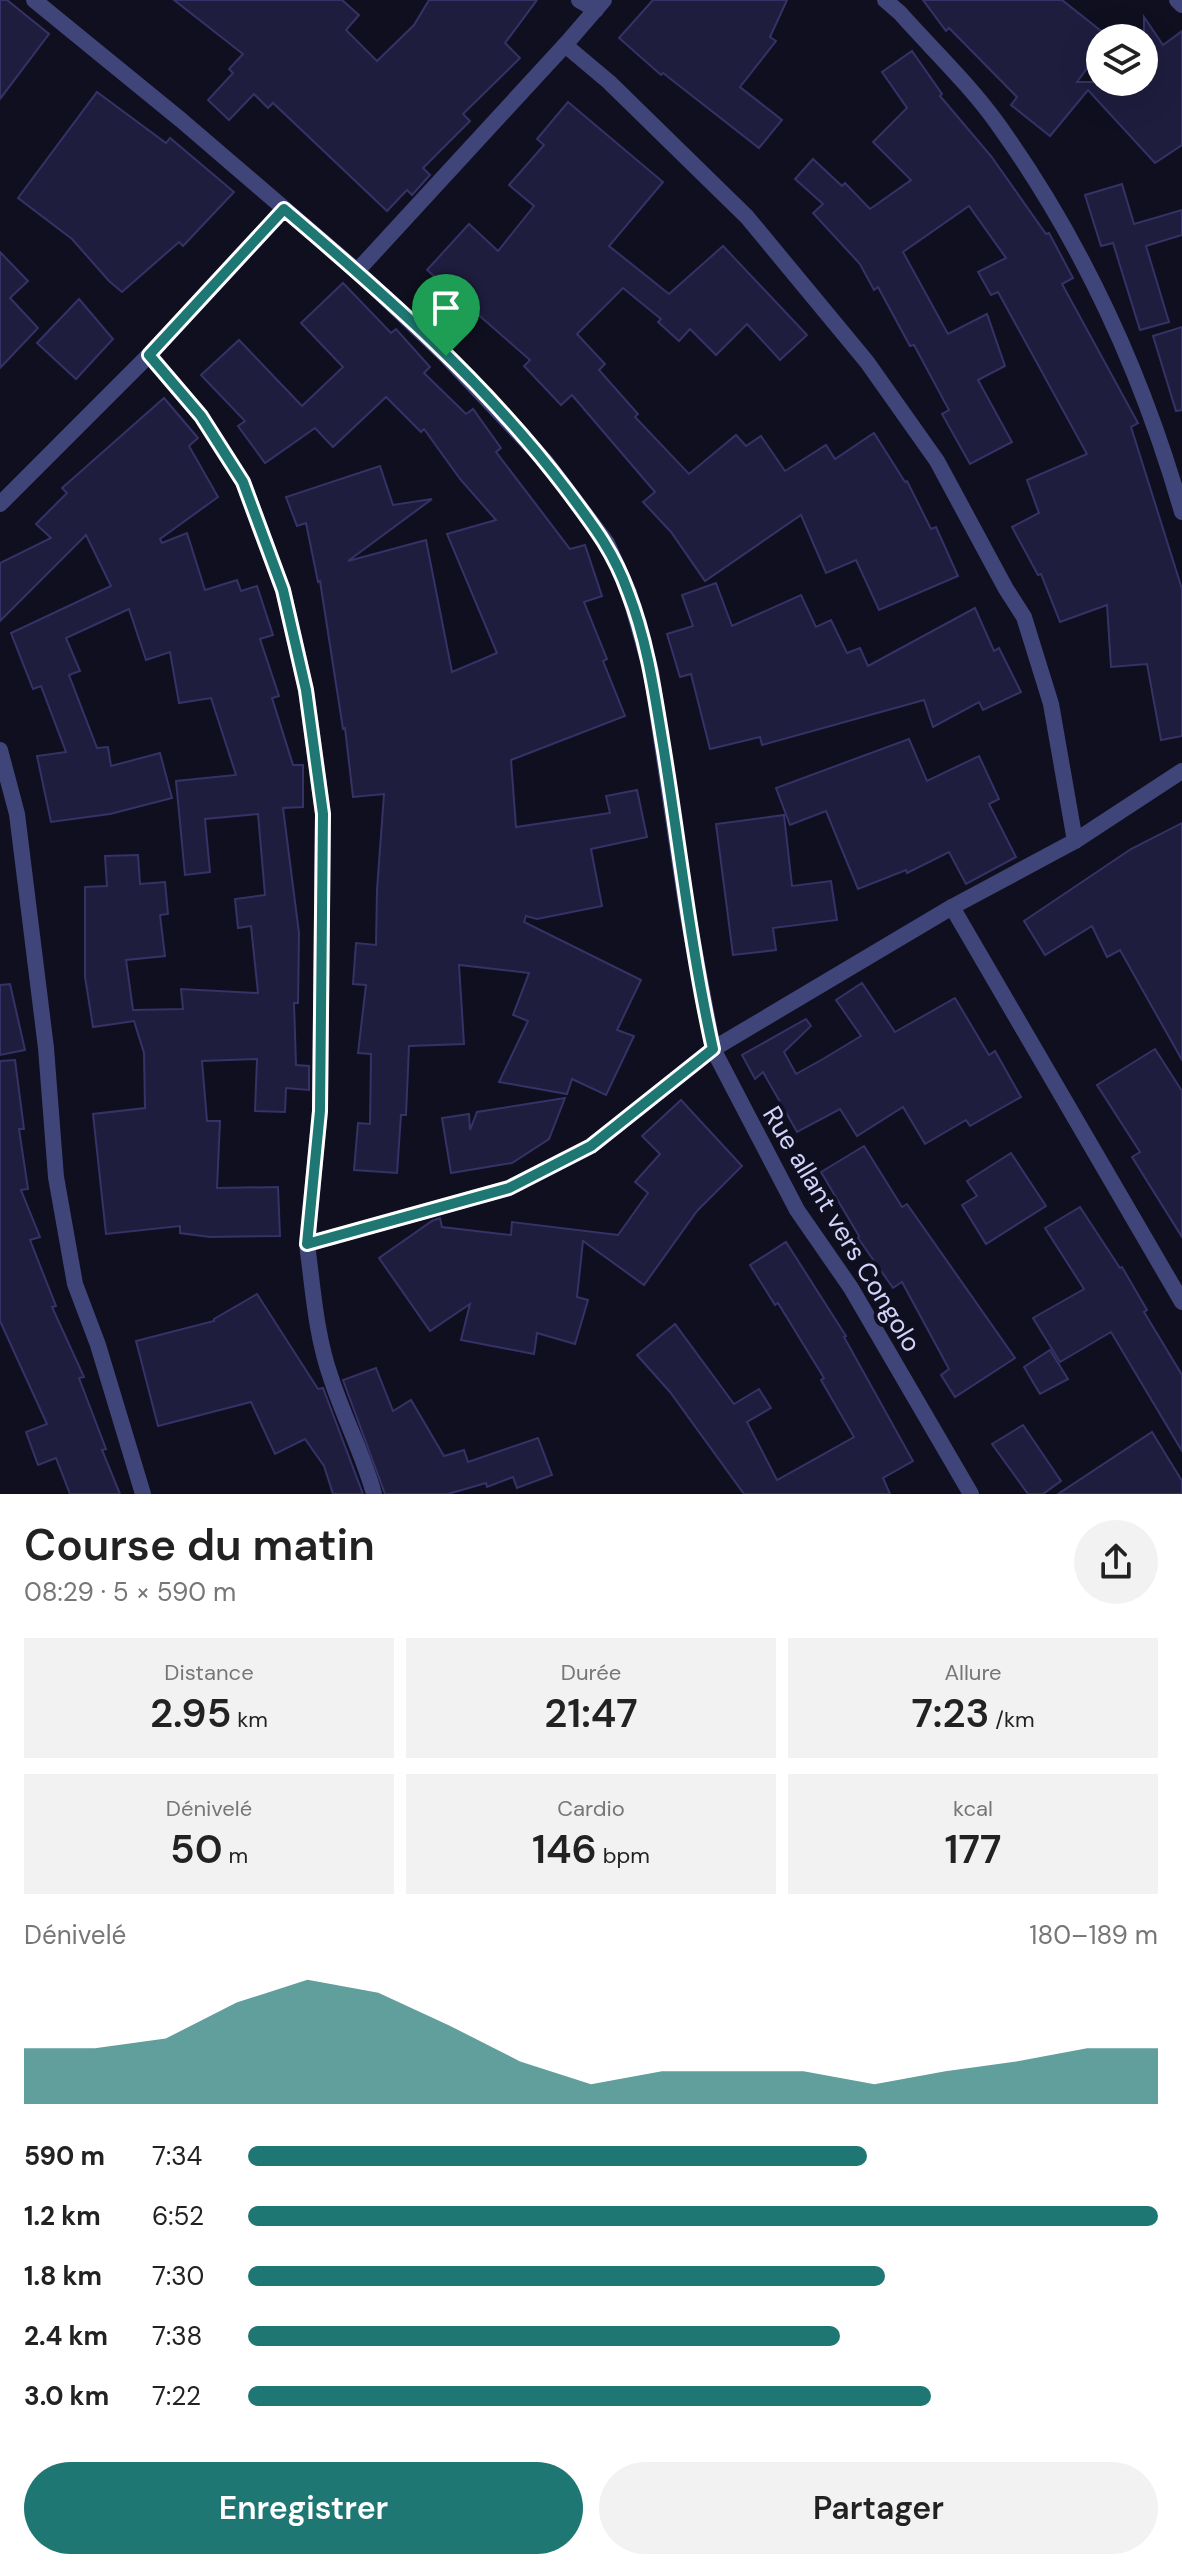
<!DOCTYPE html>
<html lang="fr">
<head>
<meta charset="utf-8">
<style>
  body { margin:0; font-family:"DM Sans",sans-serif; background:#f2f2f2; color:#222; height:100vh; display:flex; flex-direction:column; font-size:30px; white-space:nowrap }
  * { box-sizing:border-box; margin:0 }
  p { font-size:26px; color:#767676 }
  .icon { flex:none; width:44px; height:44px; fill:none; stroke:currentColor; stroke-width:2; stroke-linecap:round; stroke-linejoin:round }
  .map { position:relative; height:1494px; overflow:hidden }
  .drawer { display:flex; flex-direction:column; background:#fff; flex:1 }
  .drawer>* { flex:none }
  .buttons { position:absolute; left:1086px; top:24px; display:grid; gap:16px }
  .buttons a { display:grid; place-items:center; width:72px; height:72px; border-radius:50%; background:#fff; box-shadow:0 8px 32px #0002; font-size:40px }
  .pin { position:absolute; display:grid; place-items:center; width:68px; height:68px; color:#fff; margin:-82px -34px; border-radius:50% 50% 50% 0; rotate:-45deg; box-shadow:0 0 8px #0007 }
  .pin .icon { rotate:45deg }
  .round { display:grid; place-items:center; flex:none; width:84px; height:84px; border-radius:42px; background:#f2f2f2 }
  .overview { display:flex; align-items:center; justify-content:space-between; height:136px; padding:0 24px }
  h1 { font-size:44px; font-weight:600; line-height:60px }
  .figures { display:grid; grid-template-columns:repeat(3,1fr); gap:12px; height:136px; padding:8px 24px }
  .figures div { display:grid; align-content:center; border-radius:0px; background:#f2f2f2; text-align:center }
  .figures b { font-size:40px; font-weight:600 }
  .figures small { font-size:22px; font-weight:400 }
  .figures p { font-size:22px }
  .chart { height:224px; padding:16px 24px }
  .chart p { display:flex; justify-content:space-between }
  .chart svg { width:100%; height:144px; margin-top:8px; fill:#1e7773; opacity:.7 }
  .primary-button { display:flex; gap:16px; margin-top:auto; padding:16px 24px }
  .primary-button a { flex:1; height:92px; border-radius:48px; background:#1e7773; color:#fff; font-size:32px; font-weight:600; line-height:92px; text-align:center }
  .primary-button a+a { background:#f2f2f2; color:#222 }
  ul { padding:0 24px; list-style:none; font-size:26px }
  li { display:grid; grid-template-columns:128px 96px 1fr; align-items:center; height:60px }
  li i { height:20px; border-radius:10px; background:#1e7773 }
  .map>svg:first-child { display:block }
  .building { fill:#1f1d3e; stroke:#353267; stroke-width:2 }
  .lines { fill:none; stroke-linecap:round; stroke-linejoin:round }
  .minor { stroke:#3f4579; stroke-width:16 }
  .route-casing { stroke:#fff; stroke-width:16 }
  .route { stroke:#1e7773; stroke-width:10 }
  .labels { text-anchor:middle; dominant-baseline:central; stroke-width:8; stroke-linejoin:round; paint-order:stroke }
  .street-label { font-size:26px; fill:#d2d3fa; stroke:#100f1f }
</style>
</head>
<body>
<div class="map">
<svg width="1182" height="1494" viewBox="0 0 1182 1494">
  <rect width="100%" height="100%" fill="#100f1f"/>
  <g class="building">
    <path d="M0 0H7L49 34 0 99Z"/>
    <path d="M174 0H342L359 15 346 30 377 61 414 25 429 0H537L505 43 520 58 463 114 470 121 423 168 430 175 412 195 407 190 387 211 273 103 268 108 254 94 229 120 208 100 233 73 229 69 243 54Z"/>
    <path d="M653 0H787L770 37 776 41 740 87 782 120 759 148 663 73 661 75 619 38Z"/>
    <path d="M923 0H1062L1110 38H1100V51L1077 82H1144V17L1163 45 1182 31V145L1155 163 1088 90 1050 136 1011 105 1017 97 949 28 946 31Z"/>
    <path d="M912 51 942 94 940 96 991 156 1046 234 1049 233 1073 278 1062 284 1138 423 1131 427 1182 589V736L1161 740 1147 664 1111 667 1107 605 1060 622 1041 574 1038 575 1012 527 1039 513 1027 480 1087 454 998 292 991 295 978 272 1006 258 969 206 903 252 948 334 987 314 1005 366 978 380 1012 442 970 464 942 414 949 410 914 345 910 346 878 287 874 290 860 264 813 213 823 204 795 179 813 159 842 186 845 183 870 209 911 180 873 142 907 108 882 72Z"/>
    <path d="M97 92 166 143 170 138 234 192 183 246 179 242 122 292 109 281 72 239 18 198Z"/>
    <path d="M568 102 663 182 609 246 669 294 723 246 807 335 780 360 747 324 716 355 690 329 679 341 658 322 661 319 623 288 577 334 605 364 599 370 638 414 635 417 689 474 736 435 746 446 761 436 785 471 826 445 835 459 874 433 905 482 907 481 931 529 936 527 958 576 879 610 856 560 826 573 801 515 705 581 671 532 643 502 655 492 572 395 561 405 524 366 530 360 427 270 469 224 498 251 534 206 509 185 544 145 537 139Z"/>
    <path d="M1122 184 1134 224 1182 210V235L1146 246 1169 322 1140 330 1113 243 1101 246 1085 195Z"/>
    <path d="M0 252 28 281 10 298 38 328 0 368Z"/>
    <path d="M343 283 391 333 396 329 430 367 424 373 466 414 473 409 501 448 496 452 570 549 585 545 602 596 584 602 607 659 603 661 625 716 511 760 516 827 610 813 606 796 637 790 647 837 591 849 602 906 537 919 526 916 524 922 641 980 617 1030 634 1036 606 1095 572 1079 567 1094 499 1082 528 1021 513 1015 529 973 459 965 464 1044 409 1046 406 1115H401L397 1173 354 1170 358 1123 370 1124 371 1054 358 1053 366 985 353 984 356 943 376 945 377 890 384 794 353 797 345 728 343 729 320 581 318 582 306 523 297 526 286 497 380 466 393 505 432 499 348 561 426 540 452 672 497 653 447 534 496 520 460 479 424 429 421 432 386 397 333 447 315 428 265 463 238 426 245 421 201 375 239 340 302 406 343 367 301 323Z"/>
    <path d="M79 299 113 339 76 379 37 343Z"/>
    <path d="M1182 327V410L1176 411 1153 336Z"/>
    <path d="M164 398 198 438 189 446 218 497 160 539 162 543 187 533 205 590 237 580 241 591 257 586 273 635 260 639 279 696 272 698 293 765H303V807L283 808 299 933 298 1003H294L296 1065 309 1066V1090L286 1088 285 1112 255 1111 257 1059 202 1061 207 1121H220L217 1188 278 1187 280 1236 210 1237 180 1233V1226L106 1234 93 1114 145 1108 144 1053 134 1021 93 1027 85 977V887L107 886 105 856 138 855 140 884 165 882 168 914 160 915 165 956 126 960 133 1010 183 1009 181 989 258 993 251 926 238 928 235 899 265 895 258 814 205 819 210 872 185 875 176 781 236 775 211 698 179 703 170 652 146 660 129 609 66 638 80 671 69 675 97 748 108 747 111 766 160 753 172 798 110 814 51 822 37 756 66 752 41 686 33 689 11 633 111 586 86 535 0 621V563L51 538 36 524 67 493 62 488Z"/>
    <path d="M716 583 732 626 801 595 816 627 831 620 847 653 860 648 868 666 975 608 994 651 999 648 1021 692 983 710 979 702 933 727 924 700 762 745 760 737 710 749 691 674 680 677 667 634 693 626 682 595Z"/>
    <path d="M909 739 927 781 979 756 999 799 989 804 1016 857 966 884 949 852 907 873 906 870 858 889 826 811 790 825 776 788Z"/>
    <path d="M784 815 792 886 831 881 837 920 773 928 776 950 733 955 716 824Z"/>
    <path d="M1182 823V1060L1120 950 1107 957 1092 926 1045 955 1024 921 1131 849Z"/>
    <path d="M862 983 895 1032 955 998 989 1055 995 1051 1021 1097 970 1126 966 1120 925 1144 903 1107 857 1136 840 1109 797 1132 763 1072 755 1079 742 1055 806 1019 811 1026 784 1052 796 1074 823 1059 861 1036 836 1000Z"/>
    <path d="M10 984 25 1050 0 1055V985Z"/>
    <path d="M1155 1049 1182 1091V1237L1132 1157 1140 1152 1097 1085Z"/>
    <path d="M15 1060 24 1129H19L28 1189 21 1190 40 1237 30 1240 56 1306 52 1307 84 1377 79 1378 106 1449 102 1450 120 1494H70L56 1458 38 1465 26 1432 47 1424 0 1321V1061Z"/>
    <path d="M565 1098 549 1139 512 1163 451 1173 442 1118 469 1114 470 1130 477 1112Z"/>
    <path d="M681 1100 742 1166 697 1211 644 1285 583 1241 577 1297 588 1300 575 1344 537 1333 534 1354 461 1340 470 1304 430 1331 379 1258 432 1221 440 1218 442 1227 511 1235 512 1222 618 1235 648 1193 635 1182 660 1154 642 1136Z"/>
    <path d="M864 1146 902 1207 907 1204 1015 1358 955 1397 941 1375 949 1369 902 1282 893 1288 858 1238 859 1236 821 1172Z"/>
    <path d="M1011 1153 1046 1206 986 1244 962 1205 977 1196 967 1181Z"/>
    <path d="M1080 1207 1120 1268 1122 1267 1147 1310 1144 1312 1182 1375V1451L1111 1332 1060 1362 1033 1318 1084 1289 1045 1228Z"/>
    <path d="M786 1242 846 1336 844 1337 913 1461 883 1478 890 1494H744L670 1392 637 1355 675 1324 734 1404 759 1389 771 1408 747 1422 777 1480 854 1437 821 1380 824 1378 778 1303 775 1305 750 1265Z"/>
    <path d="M257 1294 318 1389 323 1388 363 1494H333L324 1466 305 1439 275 1454 251 1402 158 1426 136 1341 214 1321V1319Z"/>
    <path d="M1050 1350 1068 1379 1040 1394 1024 1367Z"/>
    <path d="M376 1368 393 1411 411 1400 444 1456 464 1450 468 1462 538 1438 552 1475 517 1488 513 1477 487 1487 486 1483 448 1494H385L343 1380Z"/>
    <path d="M1023 1425 1061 1481 1043 1494H1028L992 1444Z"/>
    <path d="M1152 1432 1182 1481V1494H1058Z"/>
  </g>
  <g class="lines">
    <g class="minor">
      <path d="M34 0 181 120 357 271 446 356 546 462 607 543 629 593 651 671 687 911 713 1049 797 1210 851 1288 971 1494"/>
      <path d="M579 0 596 10"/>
      <path d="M885 0 900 13C932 49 969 84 997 123 1081 240 1142 373 1182 512"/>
      <path d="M1177 0 1182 5"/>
      <path d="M565 45 609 82 747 217 867 362 937 461 1006 589 1024 617 1051 704 1075 841"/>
      <path d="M357 271 565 45 604 0"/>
      <path d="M149 355 201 416 243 482 283 590 306 690 323 814 320 1111 307 1244 509 1188 591 1146 713 1049 952 907 1075 841 1182 771"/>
      <path d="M0 504 149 355 284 209"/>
      <path d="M0 750 17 814 46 1048 56 1177 75 1284 98 1345 143 1494"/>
      <path d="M952 907 1182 1302"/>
      <path d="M307 1244C313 1289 316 1336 331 1378 344 1418 363 1454 374 1494"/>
    </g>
  </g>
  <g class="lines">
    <defs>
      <path id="route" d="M284 209C384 294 486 383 566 489 592 524 613 550 628 592 648 643 655 697 664 751 680 850 691 950 713 1049L591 1146 509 1188 307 1244 320 1111 323 814 306 690 283 590 243 482 201 416 149 355Z"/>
    </defs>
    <use href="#route" class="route-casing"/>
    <use href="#route" class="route"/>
  </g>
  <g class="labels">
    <g class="street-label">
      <text transform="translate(842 1229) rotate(59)">Rue allant vers Congolo</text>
    </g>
  </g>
</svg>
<div class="buttons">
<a><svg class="icon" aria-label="layers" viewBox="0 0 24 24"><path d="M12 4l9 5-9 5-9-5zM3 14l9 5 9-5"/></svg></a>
</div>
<div class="pin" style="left:446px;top:356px;background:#1e9e55"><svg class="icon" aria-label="arrive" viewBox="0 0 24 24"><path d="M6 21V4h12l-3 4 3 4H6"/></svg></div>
</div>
<section class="drawer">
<div class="overview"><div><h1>Course du matin</h1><p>08:29 · 5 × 590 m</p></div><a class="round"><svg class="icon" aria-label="share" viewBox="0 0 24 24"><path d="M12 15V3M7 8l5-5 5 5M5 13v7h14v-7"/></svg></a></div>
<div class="figures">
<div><p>Distance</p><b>2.95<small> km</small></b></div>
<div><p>Durée</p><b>21:47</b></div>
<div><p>Allure</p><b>7:23<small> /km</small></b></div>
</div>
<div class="figures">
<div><p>Dénivelé</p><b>50<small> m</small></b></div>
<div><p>Cardio</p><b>146<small> bpm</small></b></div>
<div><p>kcal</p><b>177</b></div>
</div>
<div class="chart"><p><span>Dénivelé</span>180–189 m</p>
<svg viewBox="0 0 160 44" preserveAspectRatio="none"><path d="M0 44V27L10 27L20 24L30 13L40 6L50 10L60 20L70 31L80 38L90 34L100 34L110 34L120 38L130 34L140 31L150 27L160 27V44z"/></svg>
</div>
<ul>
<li><b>590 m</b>7:34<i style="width:68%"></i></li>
<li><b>1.2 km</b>6:52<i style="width:100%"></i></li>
<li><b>1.8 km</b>7:30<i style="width:70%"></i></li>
<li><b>2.4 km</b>7:38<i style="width:65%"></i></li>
<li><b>3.0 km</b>7:22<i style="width:75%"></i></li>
</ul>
<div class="primary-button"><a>Enregistrer</a><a>Partager</a></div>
</section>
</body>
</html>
